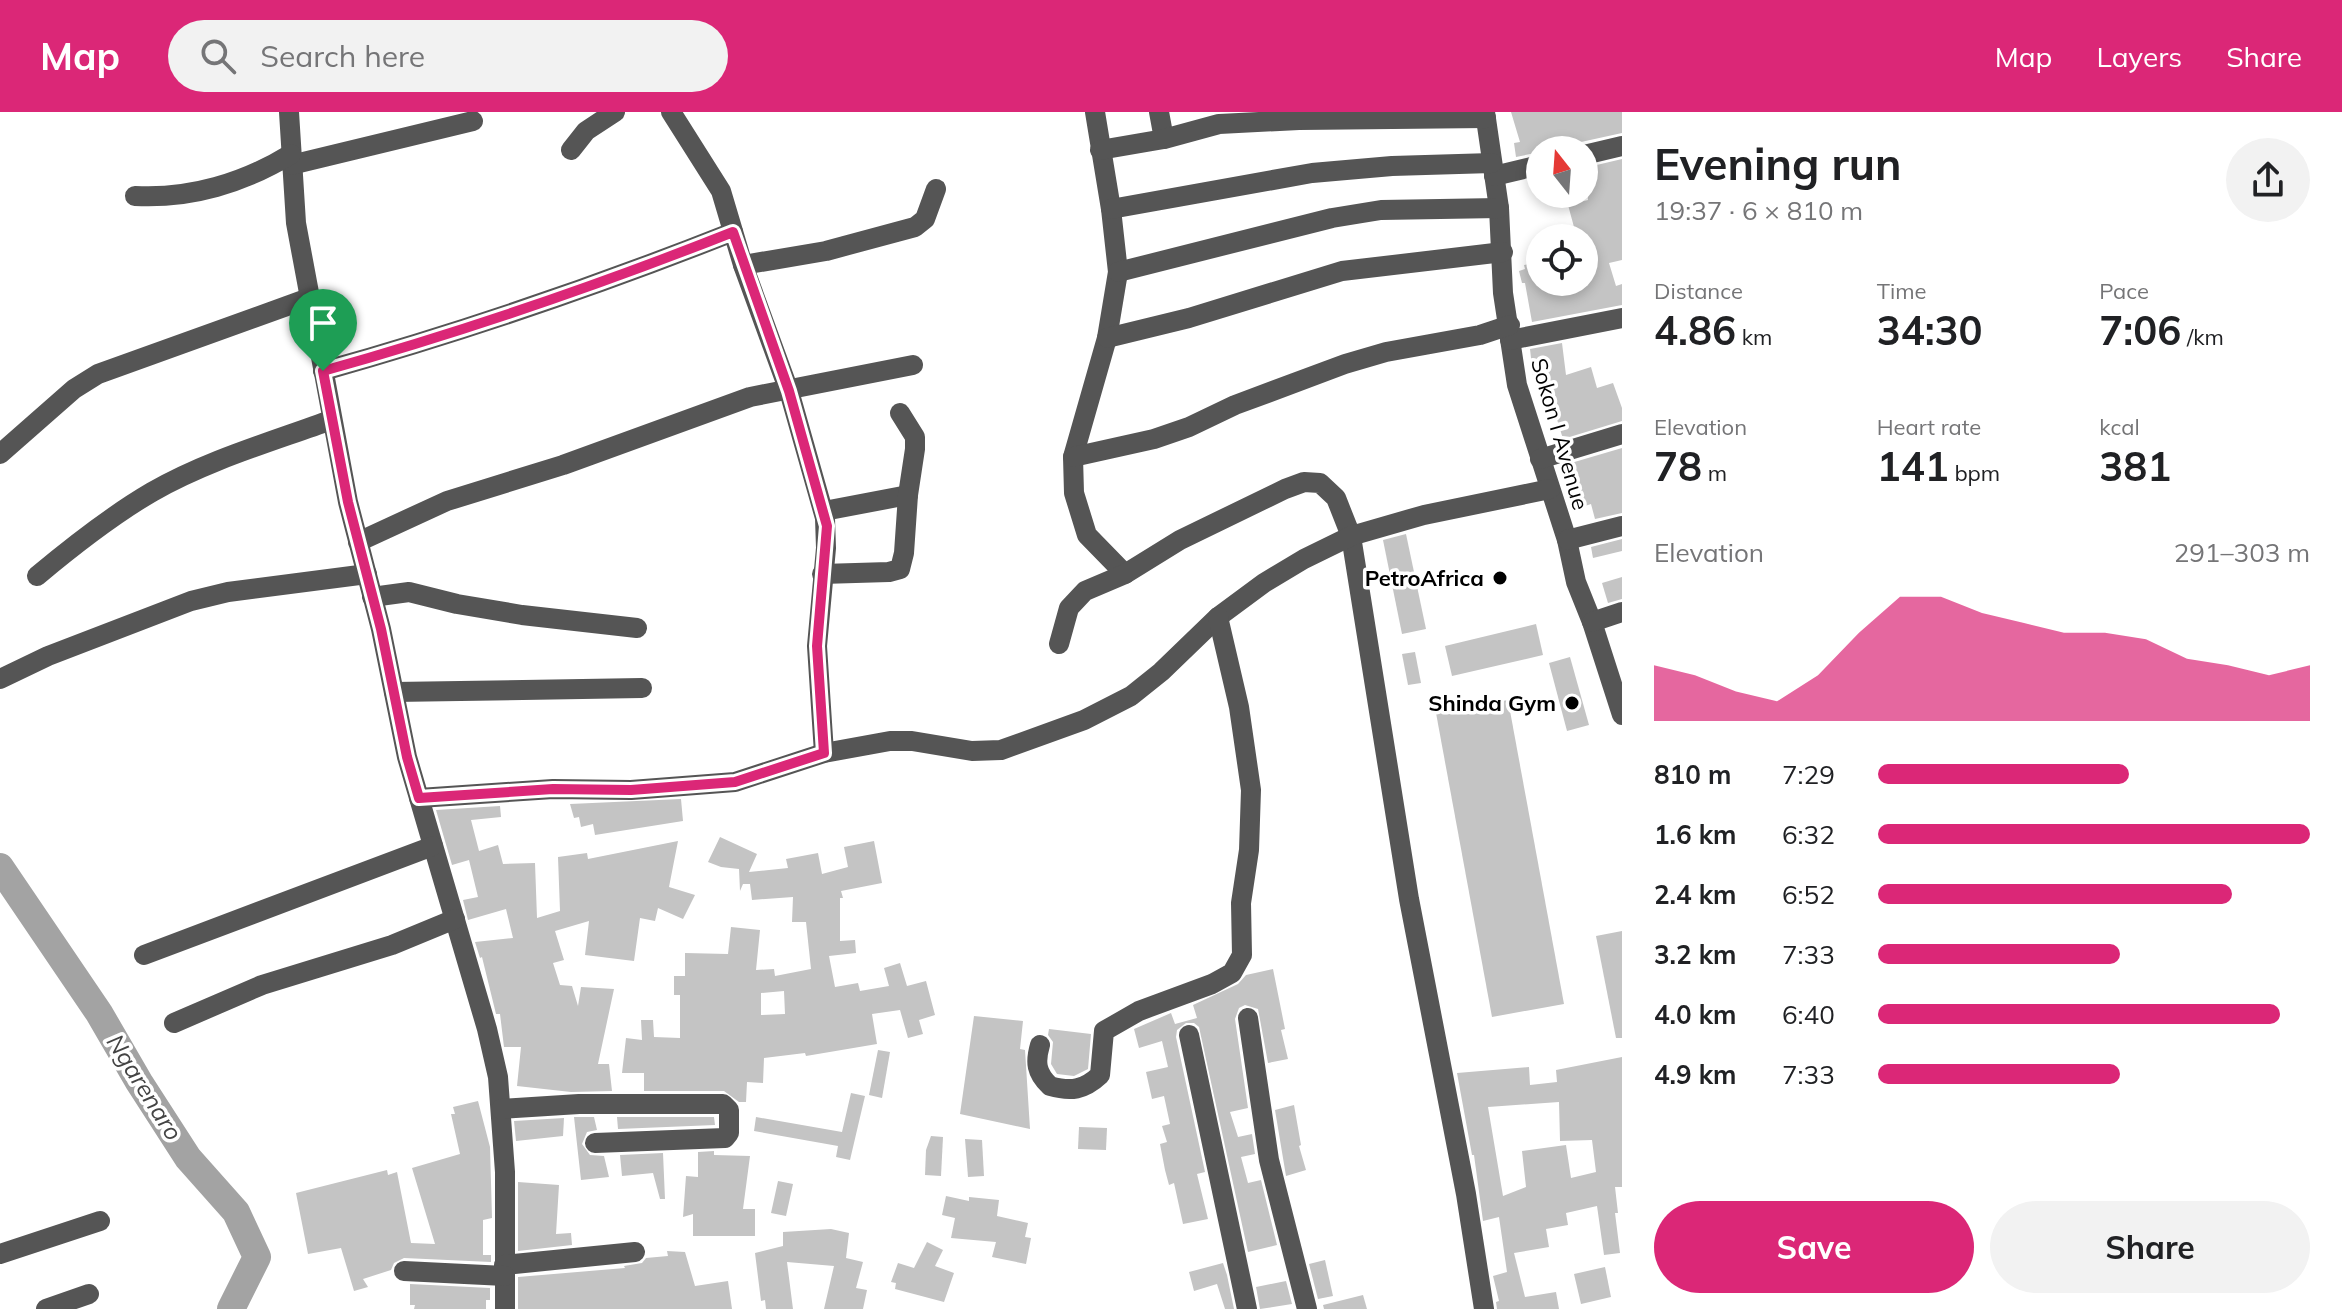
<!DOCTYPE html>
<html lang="en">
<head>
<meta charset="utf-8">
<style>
  body { margin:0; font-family:Mulish,sans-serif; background:#f2f2f2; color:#202124; height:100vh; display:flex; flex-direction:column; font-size:30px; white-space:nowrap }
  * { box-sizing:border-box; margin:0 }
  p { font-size:26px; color:#757577 }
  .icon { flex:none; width:44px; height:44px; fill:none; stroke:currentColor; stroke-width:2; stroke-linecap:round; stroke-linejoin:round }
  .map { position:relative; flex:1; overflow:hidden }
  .details { display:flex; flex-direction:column; background:#fff; width:720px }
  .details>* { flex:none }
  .needle { width:52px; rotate:343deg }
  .controls { position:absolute; left:1526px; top:24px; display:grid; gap:16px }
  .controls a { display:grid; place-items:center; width:72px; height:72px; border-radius:50%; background:#fff; box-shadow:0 4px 12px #0003; font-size:40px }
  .pin { position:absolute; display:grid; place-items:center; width:68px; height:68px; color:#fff; margin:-82px -34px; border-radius:50% 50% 50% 0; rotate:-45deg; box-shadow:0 0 8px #0007 }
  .pin .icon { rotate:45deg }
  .round { display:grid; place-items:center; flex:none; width:84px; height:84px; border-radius:42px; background:#f2f2f2 }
  .summary { display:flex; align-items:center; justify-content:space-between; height:136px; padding:0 32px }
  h1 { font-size:44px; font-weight:700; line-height:60px }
  .figures { display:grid; grid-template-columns:repeat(3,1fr); gap:12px; height:136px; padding:8px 32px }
  .figures div { display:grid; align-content:center }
  .figures b { font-size:40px; font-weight:700 }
  .figures small { font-size:22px; font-weight:400 }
  .figures p { font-size:22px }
  .chart { height:224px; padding:16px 32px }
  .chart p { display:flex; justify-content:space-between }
  .chart svg { width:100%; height:144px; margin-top:8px; fill:#db2777; opacity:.7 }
  .cta { display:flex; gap:16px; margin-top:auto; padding:16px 32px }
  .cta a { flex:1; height:92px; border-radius:48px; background:#db2777; color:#fff; font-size:32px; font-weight:700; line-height:92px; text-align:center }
  .cta a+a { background:#f2f2f2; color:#202124 }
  ul { padding:0 32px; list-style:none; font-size:26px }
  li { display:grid; grid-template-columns:128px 96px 1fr; align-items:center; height:60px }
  li i { height:20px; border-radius:10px; background:#db2777 }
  header { display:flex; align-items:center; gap:48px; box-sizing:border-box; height:112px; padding:0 40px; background:#db2777; color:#fff }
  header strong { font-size:38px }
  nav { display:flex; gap:44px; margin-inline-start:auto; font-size:28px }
  .search { width:560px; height:72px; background:#f2f2f2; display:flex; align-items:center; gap:20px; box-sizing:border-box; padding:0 28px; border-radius:44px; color:#757577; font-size:30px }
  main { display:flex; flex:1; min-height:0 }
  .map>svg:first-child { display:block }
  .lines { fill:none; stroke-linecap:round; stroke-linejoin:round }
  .river { stroke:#a3a3a3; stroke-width:28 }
  .building { fill:#c4c4c4; fill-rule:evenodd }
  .minor { stroke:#555; stroke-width:20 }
  .route-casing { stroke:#fff; stroke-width:16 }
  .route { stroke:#db2777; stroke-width:10 }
  .poi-dot { fill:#000; stroke:#fff; stroke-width:3 }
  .labels { text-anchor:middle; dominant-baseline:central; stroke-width:7; stroke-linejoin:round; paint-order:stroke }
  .street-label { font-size:22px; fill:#000; stroke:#fff }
  .poi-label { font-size:22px; font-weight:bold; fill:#000; stroke:#fff; text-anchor:end }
  .water-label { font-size:24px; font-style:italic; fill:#444; stroke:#fff }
</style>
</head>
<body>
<header>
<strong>Map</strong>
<div class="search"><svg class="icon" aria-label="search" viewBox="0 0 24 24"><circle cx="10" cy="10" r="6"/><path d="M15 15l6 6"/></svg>Search here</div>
<nav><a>Map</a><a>Layers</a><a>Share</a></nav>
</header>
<main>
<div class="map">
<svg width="1622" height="1197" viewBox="0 0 1622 1197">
  <rect width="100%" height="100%" fill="#fff"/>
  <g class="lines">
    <path class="river" d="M0 755 99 901 139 970 188 1046 236 1100 257 1145 231 1197"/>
  </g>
  <g class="building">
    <path d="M1511 0H1622V21L1581 30 1572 38H1540V40L1516 45 1514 31 1520 30Z"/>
    <path d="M1622 47V148L1609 151 1616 174 1622 172V193L1532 210 1525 171H1522L1519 159 1525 157 1524 153 1540 150V170H1584V126H1577L1568 93 1588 88 1584 56Z"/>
    <path d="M1562 231 1566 263 1591 255 1597 276 1613 271 1622 296V309L1563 327 1552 291 1545 293 1543 286 1540 287 1533 264 1530 237Z"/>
    <path d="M1622 336V401L1595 407 1591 392 1579 396 1571 374 1579 371 1571 351Z"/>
    <path d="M1406 422 1426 517 1402 522 1383 428Z"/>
    <path d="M1622 427V439L1593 446 1591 435Z"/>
    <path d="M1622 465V487L1608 491 1602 471Z"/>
    <path d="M1536 512 1543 543 1452 564 1445 534Z"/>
    <path d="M1415 540 1421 571 1408 573 1402 542Z"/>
    <path d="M1570 545 1589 613 1567 619 1549 551Z"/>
    <path d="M1508 588 1564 892 1492 905 1436 601Z"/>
    <path d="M681 687 683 709 595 723 593 712 581 715 579 705 574 706 570 692Z"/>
    <path d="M500 694 501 705 471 708 479 739 498 733 503 752 535 751 537 806 560 799 558 745 587 741 588 747 678 729 669 775 695 783 683 807 658 796 655 809 640 806 634 849 585 843 589 809 555 819 564 848 553 851 560 873 572 874 578 894 581 875 614 877 598 952H609L612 979 571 980 517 974 521 935H504L500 902H496L482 845 480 846 475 830 513 826 506 797 468 808 463 788 478 785 469 748 452 753 436 698Z"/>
    <path d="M720 725 757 742 749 760 788 756 786 747 818 741 822 762 848 755 844 735 874 729 882 771 841 779 843 786H840V829L855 828 856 841 829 844 835 875 858 871 860 879 889 874 884 856 900 851 907 874 926 869 935 903 919 908 923 922 908 926 900 898 872 902 877 932 806 944 805 941 764 946 763 971 747 970 746 990H739L724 979H644V961H622L626 926 642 928 641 908H653L654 925 680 926V883H674V864H685V841L728 842 731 815 760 818 756 858 774 857 775 864 811 857 806 810H792L793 785 752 788 750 772H743L740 779 739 757 721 755 708 750ZM784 879 785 902 761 903V881Z"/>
    <path d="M1622 819V926H1616L1596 824Z"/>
    <path d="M1273 857 1285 917 1281 918 1288 947 1268 951 1258 897 1245 893 1239 896 1235 907 1248 996 1230 1000 1238 1025 1252 1022 1255 1042 1241 1045 1248 1071 1261 1068 1277 1133 1248 1140 1199 915 1194 911H1186L1177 918 1176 925 1205 1060 1197 1062 1208 1107 1183 1112 1174 1071 1169 1073 1165 1058 1160 1032 1167 1030 1162 1014 1170 1012 1164 984 1152 987 1146 960 1168 955 1162 929 1139 936 1134 917 1171 901 1175 912 1197 906 1193 893 1238 872 1246 863Z"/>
    <path d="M974 904 1023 909 1020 937 1025 938 1030 1017 960 1002Z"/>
    <path d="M1049 917 1091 922 1088 957 1074 964 1057 962 1051 952 1053 930 1048 923Z"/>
    <path d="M878 938 890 940 882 986 869 983Z"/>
    <path d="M1622 945V1075H1615L1618 1101H1615L1620 1141 1604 1143 1597 1094 1566 1101 1568 1113 1546 1117 1549 1135 1514 1141 1525 1185 1556 1180 1559 1197H1497L1496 1190 1499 1189 1493 1164 1507 1160 1499 1105 1483 1109 1474 1043H1472L1457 961 1529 955 1530 973 1557 970 1556 958ZM1559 990 1560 1029 1592 1028 1596 1060 1571 1066 1566 1033 1522 1039 1526 1075 1503 1084 1488 995Z"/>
    <path d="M851 981 865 984 850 1048 836 1045 838 1034 754 1019 756 1005 842 1020Z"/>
    <path d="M478 989 490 1035 492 1106 483 1108V1143H491V1150L404 1146 394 1151 391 1158 363 1167 368 1175 354 1179 341 1136 308 1142 296 1081 387 1058 388 1063 397 1060 411 1131 435 1132 412 1056 460 1042 451 1002H455L453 995Z"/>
    <path d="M1294 993 1301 1033 1299 1034 1306 1058 1286 1064 1275 998Z"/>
    <path d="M574 1005H594L597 1018 587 1020 582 1032 590 1043 604 1044 609 1065 581 1068Z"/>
    <path d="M617 1005H714L715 1013 618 1017Z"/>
    <path d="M564 1006 563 1024 516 1029 514 1009Z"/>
    <path d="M1079 1015 1107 1016 1106 1038 1078 1037Z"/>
    <path d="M931 1024 943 1025 941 1064 925 1063 926 1038Z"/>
    <path d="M965 1027 982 1028 984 1064 968 1065Z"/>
    <path d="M714 1039V1043L750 1044 743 1097H755V1124H693V1102L683 1105 686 1064 698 1065V1040Z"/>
    <path d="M663 1041 665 1087H660L653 1061 622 1064 620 1043Z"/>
    <path d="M778 1069 793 1072 786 1104 771 1101Z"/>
    <path d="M518 1070 559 1073 556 1122 571 1121 572 1133 518 1139Z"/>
    <path d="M946 1084 969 1089V1085L999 1088 997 1104 1028 1111 1025 1125 1031 1126 1026 1152 992 1145 996 1130 951 1126 955 1106 942 1103Z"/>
    <path d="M831 1117 849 1121 846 1146 863 1150 856 1176 867 1178 863 1197H824L834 1154 787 1150 793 1197H766L765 1188 761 1189 755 1141 783 1134V1120Z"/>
    <path d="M927 1130 943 1138 935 1154 954 1161 944 1190 895 1177 896 1171 891 1170 898 1151 914 1156Z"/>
    <path d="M667 1139 685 1140 695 1174 728 1169 732 1197H518V1165L625 1156 624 1154 642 1151 646 1146 668 1144Z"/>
    <path d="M1325 1148 1333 1184 1318 1187 1309 1152Z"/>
    <path d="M1223 1151 1227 1163 1234 1197H1225L1217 1172 1194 1179 1189 1160Z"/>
    <path d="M1605 1155 1611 1185 1581 1192 1574 1162Z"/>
    <path d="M1286 1169 1292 1192 1260 1197 1256 1175Z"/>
    <path d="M410 1172 490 1176V1188H486V1197H414L415 1193H410Z"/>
    <path d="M1363 1183 1367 1197H1324L1323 1193Z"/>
  </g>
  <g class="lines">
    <g class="minor">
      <path d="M289 0 296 111 348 390 381 517 407 645 487 917 498 965 505 1060V1197"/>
      <path d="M671 0 721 79 743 153 789 279 825 406 826 436 817 534 824 641"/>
      <path d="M1095 0 1111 97 1118 160 1107 226 1073 345 1074 381 1087 423 1125 462"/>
      <path d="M1159 0 1164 27"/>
      <path d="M1485 0 1499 96 1503 181 1517 273 1567 428 1576 470 1592 510 1622 603"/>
      <path d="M571 38 586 19 615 0"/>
      <path d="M1100 38 1164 27 1219 12 1299 8 1486 6"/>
      <path d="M1584 43 1622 34"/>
      <path d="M291 53 473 9"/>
      <path d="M1494 64 1540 53"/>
      <path d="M135 84C190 87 244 71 291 42"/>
      <path d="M1111 97 1312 61 1392 54 1492 51"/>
      <path d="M743 153 826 139 915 115 925 107 936 77"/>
      <path d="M1118 160 1332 106 1381 98 1499 96"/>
      <path d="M1107 226 1189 206 1342 159 1503 140"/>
      <path d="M1510 228 1622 206"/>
      <path d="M323 259C462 220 599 173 733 120"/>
      <path d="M0 342 74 277 98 262 309 186"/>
      <path d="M1073 345 1154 327 1189 315 1235 293 1345 252 1386 240 1480 223 1510 213"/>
      <path d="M1540 347 1622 322"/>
      <path d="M824 399 908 383"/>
      <path d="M1567 428 1622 414"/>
      <path d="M358 430 447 389 563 353 750 285 913 253"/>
      <path d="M822 462 889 460 900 457 904 441 908 383 915 337V325L900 301"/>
      <path d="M37 464C74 433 111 404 152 380 208 348 271 330 331 308"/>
      <path d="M372 485 409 480 457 492 522 503 637 516"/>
      <path d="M1592 510 1622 500"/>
      <path d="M1059 532 1069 496 1085 479 1125 462 1180 428 1285 377 1304 370 1320 371 1336 386 1351 424 1409 787 1466 1082 1484 1197"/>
      <path d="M0 567 48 544 191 489 228 480 367 462"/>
      <path d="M394 580 642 576"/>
      <path d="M419 686 553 677 631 678 735 670 824 641 890 629H912L972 639 1001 638 1084 608 1131 584 1161 560 1218 505 1264 471 1304 447 1351 424 1424 403 1550 377"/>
      <path d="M144 843 433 734"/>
      <path d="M1248 906 1269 1048 1307 1197"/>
      <path d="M174 911 262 873 392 833 455 807"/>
      <path d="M1189 923 1247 1197"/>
      <path d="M1040 933C1035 950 1036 961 1050 974 1071 980 1084 978 1100 963L1104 919 1139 899 1212 872 1232 861 1242 843 1241 791 1249 738 1251 678 1239 595 1218 505"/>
      <path d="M501 997 579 992H723L729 998V1021L725 1026 595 1031"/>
      <path d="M0 1142 100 1109"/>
      <path d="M504 1153 635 1140"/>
      <path d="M404 1159 505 1164"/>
      <path d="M46 1197 89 1182"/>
    </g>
  </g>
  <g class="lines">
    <defs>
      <path id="route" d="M733 120 789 279 827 414 817 534 824 641 735 670 631 678 553 677 419 686 407 645 381 517 348 390 323 259C462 220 599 173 733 120Z"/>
    </defs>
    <use href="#route" class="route-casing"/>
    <use href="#route" class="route"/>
  </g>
  <g class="poi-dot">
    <circle cx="1500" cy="466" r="8"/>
    <circle cx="1572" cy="591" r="8"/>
  </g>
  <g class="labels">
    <g class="street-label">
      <text transform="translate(1560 322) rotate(74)">Sokon I Avenue</text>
    </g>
    <g class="poi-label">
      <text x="1484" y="466">PetroAfrica</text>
      <text x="1556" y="591">Shinda Gym</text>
    </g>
    <g class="water-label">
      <text transform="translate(145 975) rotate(58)">Ngarenaro</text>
    </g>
  </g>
</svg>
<div class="controls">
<a><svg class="needle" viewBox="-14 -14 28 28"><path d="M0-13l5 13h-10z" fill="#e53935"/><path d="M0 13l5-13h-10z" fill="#757577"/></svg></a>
<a><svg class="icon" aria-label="locate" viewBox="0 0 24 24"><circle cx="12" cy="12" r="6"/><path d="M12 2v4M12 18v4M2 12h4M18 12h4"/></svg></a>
</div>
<div class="pin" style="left:323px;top:259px;background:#1e9e55"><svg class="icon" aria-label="arrive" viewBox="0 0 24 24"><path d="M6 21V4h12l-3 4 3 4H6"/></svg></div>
</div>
<section class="details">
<div class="summary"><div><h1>Evening run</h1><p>19:37 · 6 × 810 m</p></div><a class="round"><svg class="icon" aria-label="share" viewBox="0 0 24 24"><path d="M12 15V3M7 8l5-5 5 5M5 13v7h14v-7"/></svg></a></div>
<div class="figures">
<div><p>Distance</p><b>4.86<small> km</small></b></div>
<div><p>Time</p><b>34:30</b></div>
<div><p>Pace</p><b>7:06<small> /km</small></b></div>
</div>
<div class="figures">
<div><p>Elevation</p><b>78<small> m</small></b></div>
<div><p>Heart rate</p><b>141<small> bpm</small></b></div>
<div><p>kcal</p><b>381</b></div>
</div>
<div class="chart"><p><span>Elevation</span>291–303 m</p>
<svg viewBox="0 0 160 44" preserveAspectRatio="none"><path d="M0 44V27L10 30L20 35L30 38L40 30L50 17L60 6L70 6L80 11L90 14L100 17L110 17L120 19L130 25L140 27L150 30L160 27V44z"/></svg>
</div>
<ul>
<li><b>810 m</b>7:29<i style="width:58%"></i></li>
<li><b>1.6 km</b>6:32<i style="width:100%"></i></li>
<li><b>2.4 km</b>6:52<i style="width:82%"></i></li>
<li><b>3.2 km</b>7:33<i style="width:56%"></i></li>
<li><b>4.0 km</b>6:40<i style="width:93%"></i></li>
<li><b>4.9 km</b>7:33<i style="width:56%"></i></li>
</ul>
<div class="cta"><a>Save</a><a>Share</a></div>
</section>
</main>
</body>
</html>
